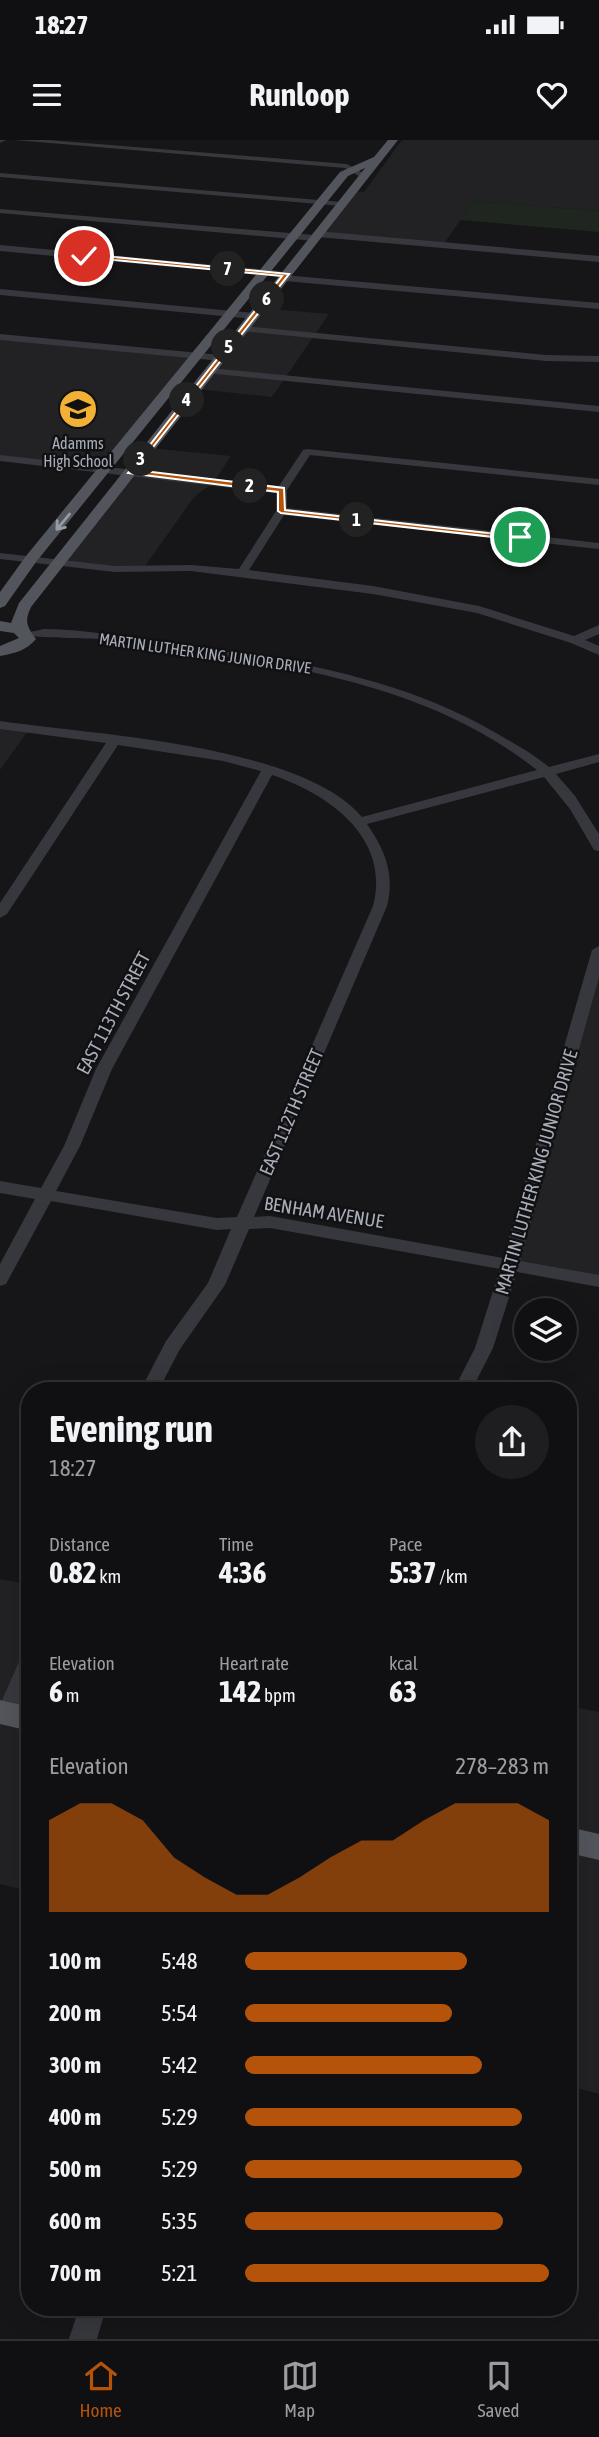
<!DOCTYPE html>
<html lang="en">
<head>
<meta charset="utf-8">
<style>
  body { margin:0; font-family:"Asap Condensed",sans-serif; background:#1e1e20; color:#f1f3f6; height:100vh; display:flex; flex-direction:column; font-size:26px; white-space:nowrap }
  * { box-sizing:border-box; margin:0 }
  p { font-size:23px; color:#9c9d9f }
  .icon { flex:none; width:38px; height:38px; fill:none; stroke:currentColor; stroke-width:2; stroke-linecap:round; stroke-linejoin:round }
  .map { position:relative; flex:1; overflow:hidden }
  .sheet { position:absolute; left:21px; top:1242px; width:556px; height:934px; display:flex; flex-direction:column; background:#101012; border-radius:28px; box-shadow:0 7px 28px #0002,0 0 0 2px #303032 }
  .sheet>* { flex:none }
  .controls { position:absolute; left:514px; top:1158px; display:grid; gap:14px }
  .controls a { display:grid; place-items:center; width:63px; height:63px; border-radius:50%; background:#101012; box-shadow:0 7px 28px #0002,0 0 0 2px #303032; font-size:35px }
  .pin { position:absolute; display:grid; place-items:center; width:60px; height:60px; color:#fff; margin:-30px; border:4px solid #fff; border-radius:50%; box-shadow:0 2px 7px #0007 }
  .km { position:absolute; width:35px; height:35px; margin:-18px; border-radius:50%; background:#222; color:#fff; font-size:19px; line-height:35px; text-align:center }
  .round { display:grid; place-items:center; flex:none; width:74px; height:74px; border-radius:37px; background:#1e1e20 }
  .overview { display:flex; align-items:center; justify-content:space-between; height:119px; padding:0 28px }
  h1 { font-size:38px; font-weight:700; line-height:52px }
  .figures { display:grid; grid-template-columns:repeat(3,1fr); gap:10px; height:119px; padding:7px 28px }
  .figures div { display:grid; align-content:center }
  .figures b { font-size:30px; font-weight:700 }
  .figures small { font-size:19px; font-weight:400 }
  .figures p { font-size:19px }
  .chart { height:196px; padding:14px 28px }
  .chart p { display:flex; justify-content:space-between }
  .chart svg { width:100%; height:126px; margin-top:7px; fill:#b45309; opacity:.7 }
  ul { padding:0 28px; list-style:none; font-size:23px }
  li { display:grid; grid-template-columns:112px 84px 1fr; align-items:center; height:52px }
  li i { height:18px; border-radius:9px; background:#b45309 }
  .status { display:flex; justify-content:space-between; align-items:center; height:49px; padding:0 35px; background:#101012; direction:ltr }
  .status svg { height:19px; fill:currentColor }
  header { display:flex; justify-content:space-between; align-items:center; height:91px; padding:0 28px; background:#101012; font-size:32px; font-weight:700 }
  .tabs { display:flex; justify-content:space-around; align-items:center; height:98px; border-top:2px solid #303032; background:#101012; font-size:19px; color:#9c9d9f }
  .tabs a { display:grid; justify-items:center; gap:4px }
  .tabs .current { color:#b45309 }
  .map>svg:first-child { display:block }
  .built { fill:#222225 }
  .green { fill:#1e261f }
  .lines { fill:none; stroke-linecap:round; stroke-linejoin:round }
  .minor { fill:#37383d; fill-rule:evenodd }
  .major { fill:#53555c; fill-rule:evenodd }
  .oneway { stroke:#979ba6 }
  .route { fill:#b45309; stroke:#fff; stroke-width:2 }
  .labels { text-anchor:middle; dominant-baseline:central; stroke-width:5; stroke-linejoin:round; paint-order:stroke }
  .far-poi-label { font-size:16px; fill:#a8adb8; stroke:#111113 }
  .far-street-label { font-size:16px; fill:#a8adb8; stroke:#111113 }
  .street-label { font-size:19px; fill:#a8adb8; stroke:#111113 }
</style>
</head>
<body>
<div class="status"><b>18:27</b><svg viewBox="0 0 49 12"><path d="M0 12V9h3v3zM5 12V6h3v6zM10 12V3h3v9zM15 12V0h3v12zM26 1h20v11H26zM47 4h2v5h-2z"/></svg></div>
<header><svg class="icon" aria-label="menu" viewBox="0 0 24 24"><path d="M4 6h16M4 12h16M4 18h16"/></svg>Runloop<svg class="icon" aria-label="heart" viewBox="0 0 24 24"><path d="M12 20l-8-8c-3-5 5-10 8-4 3-6 11-1 8 4z"/></svg></header>
<div class="map">
<svg width="599" height="2199" viewBox="0 0 599 2199">
  <rect width="100%" height="100%" fill="#161618"/>
  <g class="built">
    <path d="M402 0H599V71L474 61 443 105 317 94 353 51 364 52Z"/>
    <path d="M260 168 329 174 272 257 196 249Z"/>
    <path d="M0 197 197 216 106 329 0 318Z"/>
    <path d="M149 308 231 316 214 342 194 357 143 429 60 423Z"/>
    <path d="M0 585 29 589 0 630Z"/>
    <path d="M599 810V1141L510 1125Z"/>
    <path d="M0 1439 30 1445V1521L7 1573 30 1579 28 1751 0 1744Z"/>
    <path d="M569 1566 599 1572V1954L569 1946Z"/>
  </g>
  <path class="green" d="M474 61 599 71V92L460 80Z"/>
  <g class="lines">
    <g class="minor">
      <path d="M0 0H6L0 3Z"/>
      <path d="M15 0H48L347 24 369 36 362 38 345 28Z"/>
      <path d="M0 33 342 62 346 64 342 66 0 37Z"/>
      <path d="M0 69 314 95 317 91 599 116V122L318 97 315 101 0 73Z"/>
      <path d="M0 105 280 131 283 135 599 163V169L284 141 281 137 0 111Z"/>
      <path d="M0 149 254 173 259 176 254 179 0 155Z"/>
      <path d="M243 186 546 215 599 216V222L546 221 240 191V187Z"/>
      <path d="M0 194 221 215 226 218 221 221 0 200Z"/>
      <path d="M210 228 599 266V272L207 233V229Z"/>
      <path d="M307 309 599 339V345L310 315 287 350V368L599 403V409L284 375 249 430 373 446 479 466 574 496 599 485V494L585 500 599 506V515L571 503 477 473 373 454 191 431 115 432 0 419V413L115 426 191 425 239 429 276 371V353L0 321V315L279 346 303 310Z"/>
      <path d="M44 489C87 489 128 498 171 504 284 519 396 535 496 593 514 603 533 614 549 627L599 614V622L556 634 575 656 599 694V711L594 710 570 669 544 637 367 684C385 710 395 734 387 766L254 1077 270 1076 503 1118 592 810 599 806V837L520 1121 599 1135V1147L517 1132 493 1208 471 1251H453L475 1208 500 1129 270 1088 249 1089 225 1145 180 1209 158 1251H140L166 1201 208 1143 231 1089 217 1090 51 1061 6 1144 0 1146V1124L35 1059 0 1053V1041L41 1048 64 1006 96 929 261 631 223 621 118 605 7 774 0 778V763L106 603 0 589V581C94 595 300 604 362 677L537 630C414 533 249 520 99 499 86 498 26 498 21 494ZM272 635C329 654 391 698 373 766L237 1077 217 1078 56 1051 80 1006 112 929Z"/>
      <path d="M30 1512C30 1541 27 1555 15 1581L7 1583 0 1581V1565L22 1515Z"/>
      <path d="M79 2168H106L97 2199H69Z"/>
    </g>
    <g class="major">
      <path d="M388 0H398L31 467C24 482 27 486 36 499 26 511 15 513 0 516V506L19 498 14 493 0 491V481L11 483 19 463 365 28 348 36 36 422 5 466 0 468V452L26 416 340 32 374 17Z"/>
      <path d="M0 1560 30 1567V1591L0 1584Z"/>
      <path d="M569 1687 599 1694V1720L569 1713Z"/>
    </g>
  </g>
  <defs><path id="oneway-shaft" d="M-6 0H5M1.5-3L5.5 0L1.5 3" fill="none" stroke-width="1.6" stroke-linecap="round" stroke-linejoin="round" transform="scale(1.75)"/></defs>
  <use class="oneway" href="#oneway-shaft" transform="translate(63 382) rotate(130)"/>
  <path class="route" d="M84 114 289 134 135 330 284 348 285 370 523 397 520 400 281 373 278 371V352L128 333 282 136 82 117Z"/>
  <defs>
    <symbol id="school-disc" viewBox="-11 -11 22 22"><circle r="9.5" fill="#f2b134" stroke="#111113"/><path d="M0-5L7-2L0 1L-7-2ZM-4 1L0 2.5L4 1V4Q0 6-4 4Z" fill="#111"/></symbol>
  </defs>
  <g fill-rule="evenodd">
    <use href="#school-disc" x="56" y="247" width="44" height="44"/>
  </g>
  <g class="labels">
    <g class="far-poi-label">
      <text x="78" y="303">Adamms<tspan x="78" dy="18">High School</tspan></text>
    </g>
    <g class="far-street-label">
      <text transform="translate(205 513) rotate(8)">MARTIN LUTHER KING JUNIOR DRIVE</text>
    </g>
    <g class="street-label">
      <text transform="translate(113 873) rotate(-62)">EAST 113TH STREET</text>
      <text transform="translate(291 972) rotate(-67)">EAST 112TH STREET</text>
      <text transform="translate(536 1032) rotate(-74)">MARTIN LUTHER KING JUNIOR DRIVE</text>
      <text transform="translate(324 1072) rotate(9)">BENHAM AVENUE</text>
    </g>
  </g>
</svg>
<div class="controls">
<a><svg class="icon" aria-label="layers" viewBox="0 0 24 24"><path d="M12 4l9 5-9 5-9-5zM3 14l9 5 9-5"/></svg></a>
</div>
<div class="pin" style="left:520px;top:397px;background:#1e9e55"><svg class="icon" aria-label="arrive" viewBox="0 0 24 24"><path d="M6 21V4h12l-3 4 3 4H6"/></svg></div>
<div class="pin" style="left:84px;top:116px;background:#d93025"><svg class="icon" aria-label="check" viewBox="0 0 24 24"><path d="M5 12l5 5 9-10"/></svg></div>
<b class="km" style="left:357px;top:380px">1</b>
<b class="km" style="left:250px;top:346px">2</b>
<b class="km" style="left:141px;top:319px">3</b>
<b class="km" style="left:187px;top:260px">4</b>
<b class="km" style="left:229px;top:207px">5</b>
<b class="km" style="left:267px;top:159px">6</b>
<b class="km" style="left:228px;top:129px">7</b>
<section class="sheet">
<div class="overview"><div><h1>Evening run</h1><p>18:27</p></div><a class="round"><svg class="icon" aria-label="share" viewBox="0 0 24 24"><path d="M12 15V3M7 8l5-5 5 5M5 13v7h14v-7"/></svg></a></div>
<div class="figures">
<div><p>Distance</p><b>0.82<small> km</small></b></div>
<div><p>Time</p><b>4:36</b></div>
<div><p>Pace</p><b>5:37<small> /km</small></b></div>
</div>
<div class="figures">
<div><p>Elevation</p><b>6<small> m</small></b></div>
<div><p>Heart rate</p><b>142<small> bpm</small></b></div>
<div><p>kcal</p><b>63</b></div>
</div>
<div class="chart"><p><span>Elevation</span>278–283 m</p>
<svg viewBox="0 0 160 44" preserveAspectRatio="none"><path d="M0 44V12L10 6L20 6L30 12L40 25L50 32L60 38L70 38L80 32L90 25L100 19L110 19L120 12L130 6L140 6L150 6L160 12V44z"/></svg>
</div>
<ul>
<li><b>100 m</b>5:48<i style="width:73%"></i></li>
<li><b>200 m</b>5:54<i style="width:68%"></i></li>
<li><b>300 m</b>5:42<i style="width:78%"></i></li>
<li><b>400 m</b>5:29<i style="width:91%"></i></li>
<li><b>500 m</b>5:29<i style="width:91%"></i></li>
<li><b>600 m</b>5:35<i style="width:85%"></i></li>
<li><b>700 m</b>5:21<i style="width:100%"></i></li>
</ul>
</section>
</div>
<nav class="tabs">
<a class="current"><svg class="icon" aria-label="home" viewBox="0 0 24 24"><path d="M3 11l9-7 9 7M6 9v11h12V9"/></svg>Home</a>
<a><svg class="icon" aria-label="map" viewBox="0 0 24 24"><path d="M3 6l6-2 6 2 6-2v14l-6 2-6-2-6 2zM9 4v14M15 6v14"/></svg>Map</a>
<a><svg class="icon" aria-label="saved" viewBox="0 0 24 24"><path d="M7 4h10v16l-5-4-5 4z"/></svg>Saved</a>
</nav>
</body>
</html>
